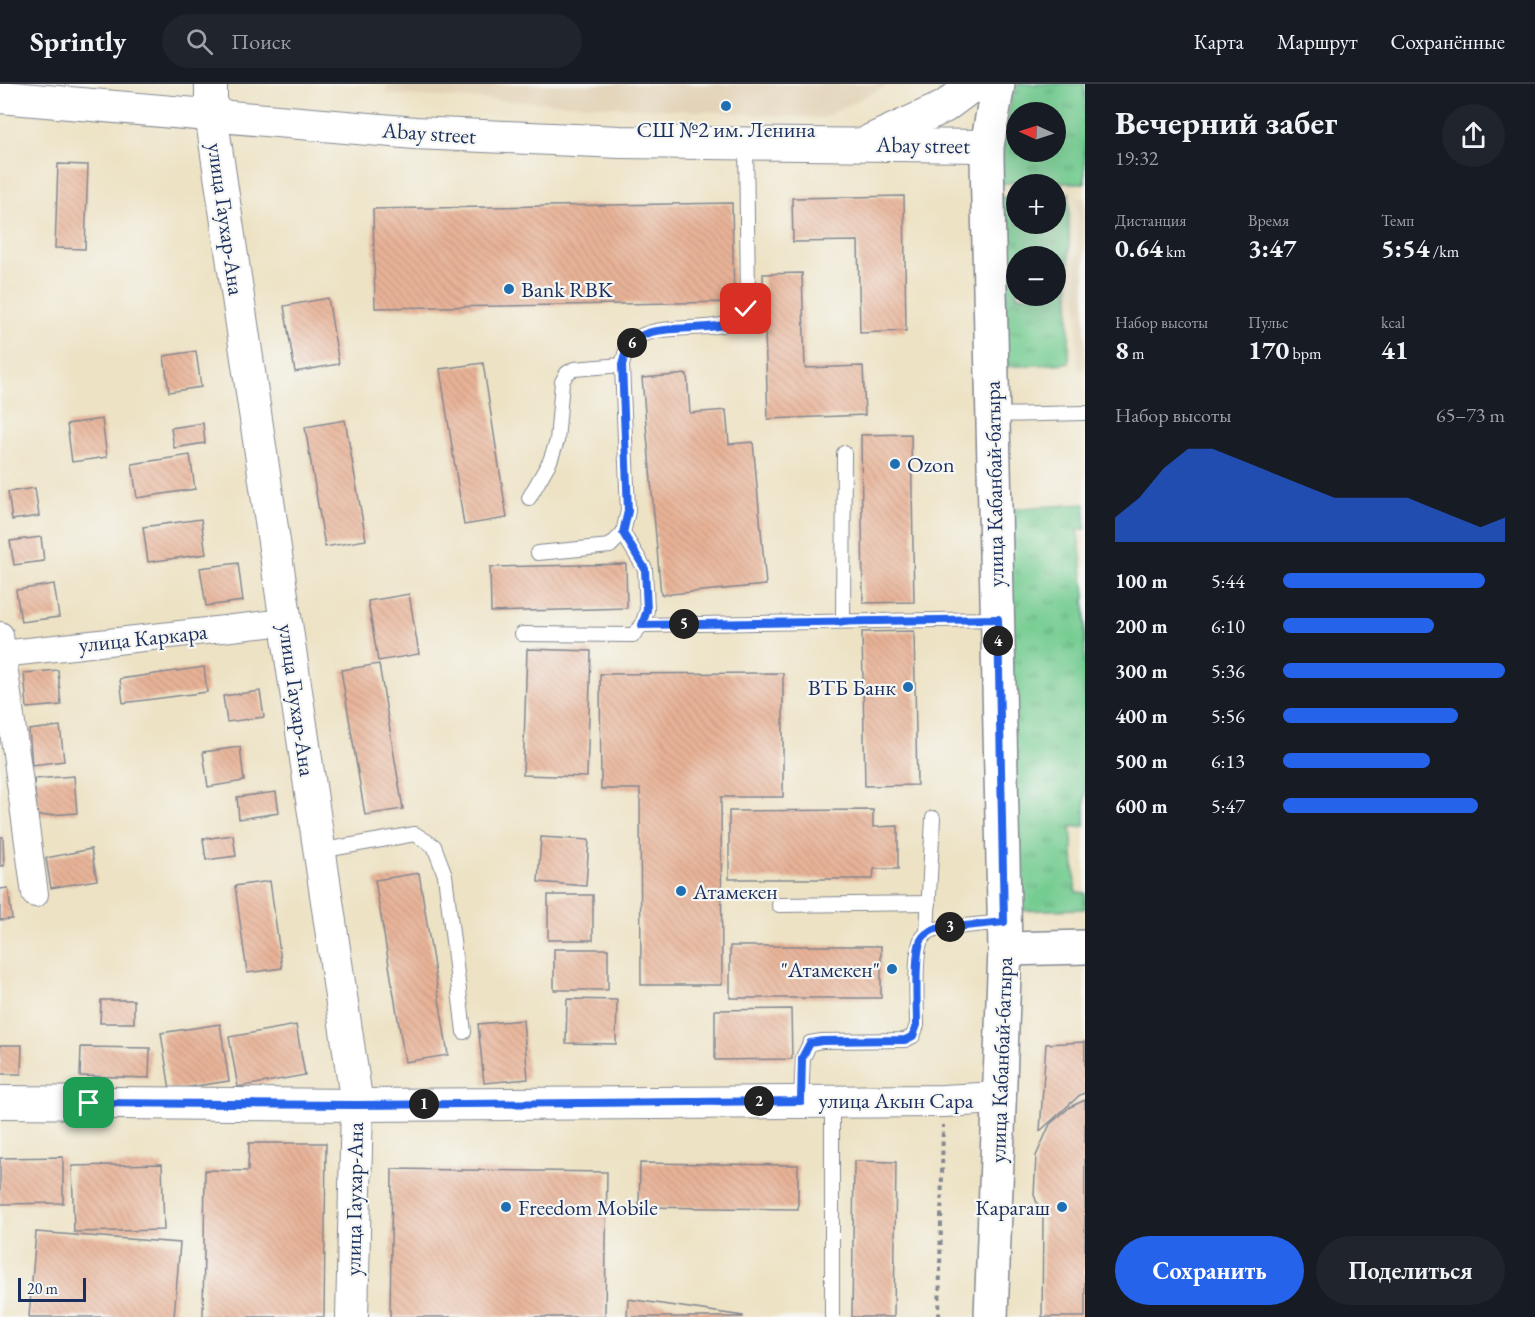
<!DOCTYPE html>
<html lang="ru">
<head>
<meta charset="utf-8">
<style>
  body { margin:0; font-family:"EB Garamond",serif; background:#20242c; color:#f1f3f6; height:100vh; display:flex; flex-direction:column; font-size:22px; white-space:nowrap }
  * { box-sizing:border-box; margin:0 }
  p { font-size:20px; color:#9ea1a6 }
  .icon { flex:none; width:33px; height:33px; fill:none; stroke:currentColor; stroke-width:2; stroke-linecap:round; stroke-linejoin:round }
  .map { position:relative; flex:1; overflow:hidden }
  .drawer { display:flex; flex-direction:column; background:#171b24; width:450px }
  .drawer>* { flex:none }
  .needle { width:39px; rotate:273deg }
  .tools { position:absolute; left:1006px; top:18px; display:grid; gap:12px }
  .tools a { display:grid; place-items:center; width:60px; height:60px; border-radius:50%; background:#171b24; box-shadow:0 6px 24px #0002; font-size:30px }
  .scale { position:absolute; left:18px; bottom:15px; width:68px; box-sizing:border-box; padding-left:6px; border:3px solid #1b2f5e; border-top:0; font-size:16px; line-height:21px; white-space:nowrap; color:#1b2f5e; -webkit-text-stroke:4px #f6f6f2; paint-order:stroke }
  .pin { position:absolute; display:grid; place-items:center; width:51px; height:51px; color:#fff; margin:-26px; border-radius:12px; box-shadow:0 3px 9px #0006 }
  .km { position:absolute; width:30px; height:30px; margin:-15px; border-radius:50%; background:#222; color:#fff; font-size:16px; line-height:30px; text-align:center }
  .round { display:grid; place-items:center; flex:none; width:63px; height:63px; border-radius:32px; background:#20242c }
  .head { display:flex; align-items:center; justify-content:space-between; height:102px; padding:0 30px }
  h1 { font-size:33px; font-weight:700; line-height:45px }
  .figures { display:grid; grid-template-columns:repeat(3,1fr); gap:9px; height:102px; padding:6px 30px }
  .figures div { display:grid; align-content:center }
  .figures b { font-size:26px; font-weight:700 }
  .figures small { font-size:16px; font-weight:400 }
  .figures p { font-size:16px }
  .chart { height:168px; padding:12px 30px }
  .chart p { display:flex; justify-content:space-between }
  .chart svg { width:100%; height:108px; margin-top:6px; fill:#2563eb; opacity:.7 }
  .action { display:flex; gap:12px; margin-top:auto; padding:12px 30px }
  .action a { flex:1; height:69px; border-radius:36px; background:#2563eb; color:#fff; font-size:24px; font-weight:700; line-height:69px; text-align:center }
  .action a+a { background:#20242c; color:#f1f3f6 }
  ul { padding:0 30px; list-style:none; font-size:20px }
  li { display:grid; grid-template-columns:96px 72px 1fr; align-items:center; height:45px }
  li i { height:15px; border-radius:8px; background:#2563eb }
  header { display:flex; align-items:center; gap:36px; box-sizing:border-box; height:84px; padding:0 30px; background:#171b24; border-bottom:2px solid #363941 }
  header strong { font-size:28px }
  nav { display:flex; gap:33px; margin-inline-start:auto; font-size:21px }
  .search { width:420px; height:54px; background:#20242c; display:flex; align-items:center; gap:15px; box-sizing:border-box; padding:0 21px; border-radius:33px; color:#9ea1a6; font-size:22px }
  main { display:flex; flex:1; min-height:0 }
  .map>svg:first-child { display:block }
  .built { fill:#e2d2b6 }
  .grass { fill:url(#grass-tufts); stroke:#487e78; stroke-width:1.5; fill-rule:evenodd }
  .building { fill:url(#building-back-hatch) }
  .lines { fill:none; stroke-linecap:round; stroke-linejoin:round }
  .service-casing { stroke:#848891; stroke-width:16 }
  .minor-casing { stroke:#848891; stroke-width:28 }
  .tertiary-casing { stroke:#848891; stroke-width:34 }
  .secondary-casing { stroke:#848891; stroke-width:36 }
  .path { stroke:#848891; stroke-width:4; stroke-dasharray:4.5 4.5; stroke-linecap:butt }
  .service { stroke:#fff; stroke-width:14 }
  .minor { stroke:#fff; stroke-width:26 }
  .tertiary { stroke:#fff; stroke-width:32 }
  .secondary { stroke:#fff; stroke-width:33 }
  .route-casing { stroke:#fff; stroke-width:12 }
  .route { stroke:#2563eb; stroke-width:8 }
  .poi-dot { fill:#1f6fb2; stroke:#f6f6f2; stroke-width:2 }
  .labels { text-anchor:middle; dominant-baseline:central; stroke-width:4.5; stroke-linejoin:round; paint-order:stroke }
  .poi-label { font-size:22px; fill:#1b2f5e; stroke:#f6f6f2; text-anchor:start }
  .street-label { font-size:22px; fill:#1b2f5e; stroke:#f6f6f2 }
</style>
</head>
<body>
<header>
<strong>Sprintly</strong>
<div class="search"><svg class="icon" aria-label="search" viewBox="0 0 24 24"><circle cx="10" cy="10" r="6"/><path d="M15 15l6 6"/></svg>Поиск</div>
<nav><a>Карта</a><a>Маршрут</a><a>Сохранённые</a></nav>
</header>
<main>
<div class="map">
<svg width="1085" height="1233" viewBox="0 0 1085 1233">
  <defs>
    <pattern id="grass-tufts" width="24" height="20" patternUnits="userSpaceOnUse" patternTransform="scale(1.5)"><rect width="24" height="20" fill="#75cc91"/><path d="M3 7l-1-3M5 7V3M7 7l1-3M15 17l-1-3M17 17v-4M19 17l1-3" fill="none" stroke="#5fa67a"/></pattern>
    <pattern id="building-back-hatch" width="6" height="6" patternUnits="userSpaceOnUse" patternTransform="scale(1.5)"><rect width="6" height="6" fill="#e8b296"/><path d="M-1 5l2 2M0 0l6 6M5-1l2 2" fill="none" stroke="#c69984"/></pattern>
  </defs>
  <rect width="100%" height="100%" fill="#f6f6f2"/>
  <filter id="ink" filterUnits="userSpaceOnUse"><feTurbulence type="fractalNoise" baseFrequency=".0167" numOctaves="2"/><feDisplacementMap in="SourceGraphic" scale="12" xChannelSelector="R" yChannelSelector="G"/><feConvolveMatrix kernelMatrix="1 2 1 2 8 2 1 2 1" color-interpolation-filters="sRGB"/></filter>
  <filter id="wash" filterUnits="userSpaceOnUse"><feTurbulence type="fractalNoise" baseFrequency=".008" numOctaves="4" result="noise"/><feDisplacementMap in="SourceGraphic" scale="24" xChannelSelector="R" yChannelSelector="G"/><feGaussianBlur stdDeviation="1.35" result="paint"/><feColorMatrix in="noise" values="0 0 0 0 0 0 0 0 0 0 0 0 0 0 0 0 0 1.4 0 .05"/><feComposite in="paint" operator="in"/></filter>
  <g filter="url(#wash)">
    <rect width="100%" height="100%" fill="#ede2c4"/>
    <g class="built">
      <path d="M387 0H890L823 34 386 10Z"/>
      <path d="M1077 114H1085V286H1078Z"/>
    </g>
    <g class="grass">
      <path d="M1018 0H1085V99H998L1011 14ZM1017 28H1056V68H1017Z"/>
      <path d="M1069 109V279L1004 283 999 113 1017 112V140H1056V110ZM1017 172H1056V212H1017Z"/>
      <path d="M1085 420V445L1078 446 1085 511V742L1071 743 1076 808 1085 809V825L1015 827 1006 425Z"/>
    </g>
    <g id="blocks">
      <g class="building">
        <path d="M58 80 88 81 85 165 55 164Z"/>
        <path d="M904 112 906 247 860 249 858 157 793 158 792 114Z"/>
        <path d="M732 119 734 218 375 224 373 125Z"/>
        <path d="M802 189 805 284 863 282 865 331 768 335 763 190Z"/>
        <path d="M328 214 339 280 295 288 284 222Z"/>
        <path d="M196 267 201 303 169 308 164 272Z"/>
        <path d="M483 279 507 434 464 441 440 285Z"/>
        <path d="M687 290 690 329 726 326 729 360 753 358 766 501 661 511 642 294Z"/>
        <path d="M102 335 107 373 72 378 67 340Z"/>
        <path d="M345 336 366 456 325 463 305 343Z"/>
        <path d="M203 339 205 359 174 364 171 344Z"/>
        <path d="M911 350 914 518 863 519 861 351Z"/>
        <path d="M190 371 195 405 137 414 132 380Z"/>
        <path d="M35 404 39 432 12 436 8 408Z"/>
        <path d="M201 435 206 470 148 478 143 443Z"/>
        <path d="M41 453 44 477 14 481 10 457Z"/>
        <path d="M238 479 243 517 206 522 200 484Z"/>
        <path d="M626 480 627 524 491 528 490 483Z"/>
        <path d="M54 500 59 533 21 538 16 506Z"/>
        <path d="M409 510 419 570 378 577 368 517Z"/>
        <path d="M914 547 917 701 865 702 862 548Z"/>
        <path d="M527 565 591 567 587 693 523 691Z"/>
        <path d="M379 580 403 725 365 731 341 586Z"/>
        <path d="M204 583 207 608 123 619 120 595Z"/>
        <path d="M58 586 61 621 27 624 24 589Z"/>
        <path d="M783 589V713H721L722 901H641L640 705H601L600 590Z"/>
        <path d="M260 607 264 633 227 638 223 612Z"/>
        <path d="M60 642 64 677 32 681 29 646Z"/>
        <path d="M240 663 244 697 208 703 203 668Z"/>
        <path d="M74 692 77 729 37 732 34 695Z"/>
        <path d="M276 708 279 729 239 735 237 713Z"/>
        <path d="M873 726V743L898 742V785H874L873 795H729V727Z"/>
        <path d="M233 751 236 772 206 776 203 755Z"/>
        <path d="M0 753H3L4 782H0Z"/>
        <path d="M541 753 589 756 586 802 538 798Z"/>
        <path d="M91 765 97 796 51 804 46 774Z"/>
        <path d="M419 789 448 971 405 978 375 796Z"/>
        <path d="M270 797 282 884 247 889 235 802Z"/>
        <path d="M8 804 12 835 0 836V805Z"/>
        <rect x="548" y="811" width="45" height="45"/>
        <rect x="730" y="862" width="151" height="52"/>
        <rect x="554" y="865" width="54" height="41"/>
        <path d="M567 915 617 916 616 960 566 959Z"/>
        <path d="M101 916H134V939H100Z"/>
        <path d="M791 925 792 975 715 976V926Z"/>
        <path d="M523 936 528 995 484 999 478 940Z"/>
        <path d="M220 940 229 997 170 1006 161 949Z"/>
        <path d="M296 941 305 991 238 1003 229 953Z"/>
        <path d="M1085 958V1009L1080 1011 1040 1047 1046 960Z"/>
        <path d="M0 961H22L21 990H0Z"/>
        <path d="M81 963 150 964 149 994 80 992Z"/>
        <path d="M1085 1016V1233H1042L1043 1135 1034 1111 1036 1072 1050 1040 1070 1023Z"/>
        <path d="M249 1059H326L324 1233H203L205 1086 248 1087Z"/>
        <path d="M63 1073V1119L0 1120V1074Z"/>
        <path d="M854 1077 896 1078 894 1233H852Z"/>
        <path d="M640 1079 798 1081V1125L639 1123Z"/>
        <path d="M162 1080 164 1146 74 1148 72 1082Z"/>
        <path d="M392 1085 607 1088 605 1233H390Z"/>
        <path d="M36 1148 180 1159 174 1233H29Z"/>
        <path d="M628 1215 743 1232V1233H627Z"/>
      </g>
    </g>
  </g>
  <g filter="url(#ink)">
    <use href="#blocks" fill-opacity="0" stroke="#848891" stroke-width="1.5"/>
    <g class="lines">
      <defs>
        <g id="service">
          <path d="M993 331 1085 329"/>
          <path d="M529 414 550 377 557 357 562 298 567 289 574 285 622 281"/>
          <path d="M538 469 610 462 623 449 628 427 622 281C624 275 625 267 628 263 648 230 729 258 745 226 747 222 747 216 748 212L746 59"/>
          <path d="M843 537 844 369"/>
          <path d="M642 541 997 535"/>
          <path d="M522 550 633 551 642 541 647 526 645 485 623 449"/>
          <path d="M319 767 415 750 434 762 445 791 464 948"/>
          <path d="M779 821 929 819"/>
          <path d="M927 849 933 734"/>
          <path d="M801 1017 803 974 810 959 822 957 905 956 913 952 917 941C917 922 914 871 921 856 924 850 930 847 935 845L1004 838"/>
          <path d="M832 1233V1016"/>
        </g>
        <g id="minor">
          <path d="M0 551 35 810"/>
          <path d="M2 570 285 538"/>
        </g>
        <g id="tertiary">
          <path d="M211 0V30L357 1021 352 1233"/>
          <path d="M0 13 415 49 620 58 987 62"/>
          <path d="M871 56 944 23 975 0"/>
          <path d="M0 1018 357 1021 943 1017 1000 1014"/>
        </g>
        <g id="secondary">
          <path d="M1005 865 1085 863"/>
          <path d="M991 1233 1005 865 987 74V62L998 0"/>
        </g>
      </defs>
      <use href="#service" class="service-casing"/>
      <use href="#minor" class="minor-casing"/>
      <use href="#tertiary" class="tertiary-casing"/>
      <use href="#secondary" class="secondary-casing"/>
      <path class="path" d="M939 1233 943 1041"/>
      <use href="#service" class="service"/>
      <use href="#minor" class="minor"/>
      <use href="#tertiary" class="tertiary"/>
      <use href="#secondary" class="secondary"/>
    </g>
  </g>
  <g class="lines" filter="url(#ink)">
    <defs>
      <path id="route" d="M89 1019 357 1021 801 1017 802 974 810 959 822 957 905 956 913 952 917 941C917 922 914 871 921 856 924 850 930 847 935 845L1004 838 998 535 642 541 647 526 645 485 623 449 628 427 622 281C624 275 625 267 628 263 646 234 709 252 737 236 740 233 743 228 746 225"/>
    </defs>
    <use href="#route" class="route-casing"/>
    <use href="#route" class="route"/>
  </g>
  <g class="poi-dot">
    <circle cx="726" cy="22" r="6"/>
    <circle cx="509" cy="205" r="6"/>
    <circle cx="895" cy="380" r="6"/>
    <circle cx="908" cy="603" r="6"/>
    <circle cx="681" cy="807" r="6"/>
    <circle cx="892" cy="885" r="6"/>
    <circle cx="506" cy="1123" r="6"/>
    <circle cx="1062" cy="1123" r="6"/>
  </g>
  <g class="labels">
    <g class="poi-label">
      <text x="726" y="45" text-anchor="middle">СШ №2 им. Ленина</text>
      <text x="521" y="205">Bank RBK</text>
      <text x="907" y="380">Ozon</text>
      <text x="896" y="603" text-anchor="end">ВТБ Банк</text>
      <text x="693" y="807">Атамекен</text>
      <text x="880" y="885" text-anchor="end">"Атамекен"</text>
      <text x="518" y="1123">Freedom Mobile</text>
      <text x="1050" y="1123" text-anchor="end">Карагаш</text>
    </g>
    <g class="street-label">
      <text transform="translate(429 49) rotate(4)">Abay street</text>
      <text transform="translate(923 61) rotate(1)">Abay street</text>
      <text transform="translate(226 135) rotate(82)">улица Гаухар-Ана</text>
      <text transform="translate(994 400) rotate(-91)">улица Кабанбай-батыра</text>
      <text transform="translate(143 554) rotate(-6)">улица Каркара</text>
      <text transform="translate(297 616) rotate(82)">улица Гаухар-Ана</text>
      <text transform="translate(1001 976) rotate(-88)">улица Кабанбай-батыра</text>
      <text x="896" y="1016">улица Акын Сара</text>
      <text transform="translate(354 1115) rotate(-89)">улица Гаухар-Ана</text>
    </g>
  </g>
</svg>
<div class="tools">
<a><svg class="needle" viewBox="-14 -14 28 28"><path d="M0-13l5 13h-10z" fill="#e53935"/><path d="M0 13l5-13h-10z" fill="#9ea1a6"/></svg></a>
<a>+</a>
<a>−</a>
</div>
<div class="scale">20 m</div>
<div class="pin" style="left:89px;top:1019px;background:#1e9e55"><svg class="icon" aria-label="arrive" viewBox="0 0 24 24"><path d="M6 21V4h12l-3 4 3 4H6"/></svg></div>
<div class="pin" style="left:746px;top:225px;background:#d93025"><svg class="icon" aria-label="check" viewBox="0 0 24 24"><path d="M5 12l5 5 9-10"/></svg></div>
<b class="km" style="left:424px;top:1020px">1</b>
<b class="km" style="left:759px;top:1017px">2</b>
<b class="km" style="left:950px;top:843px">3</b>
<b class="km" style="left:998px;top:557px">4</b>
<b class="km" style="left:684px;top:540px">5</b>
<b class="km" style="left:632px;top:259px">6</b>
</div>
<section class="drawer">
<div class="head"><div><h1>Вечерний забег</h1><p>19:32</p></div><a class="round"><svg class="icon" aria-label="share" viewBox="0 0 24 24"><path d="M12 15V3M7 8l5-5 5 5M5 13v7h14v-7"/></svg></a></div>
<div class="figures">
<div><p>Дистанция</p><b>0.64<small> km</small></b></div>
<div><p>Время</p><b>3:47</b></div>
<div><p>Темп</p><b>5:54<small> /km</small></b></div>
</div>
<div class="figures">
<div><p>Набор высоты</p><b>8<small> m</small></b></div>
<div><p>Пульс</p><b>170<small> bpm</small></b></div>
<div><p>kcal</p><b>41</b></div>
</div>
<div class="chart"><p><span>Набор высоты</span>65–73 m</p>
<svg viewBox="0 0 160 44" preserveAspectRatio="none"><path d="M0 44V34L10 26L20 14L30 6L40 6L50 10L60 14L70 18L80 22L90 26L100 26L110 26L120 26L130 30L140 34L150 38L160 34V44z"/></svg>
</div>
<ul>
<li><b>100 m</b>5:44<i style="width:91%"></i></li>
<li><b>200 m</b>6:10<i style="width:68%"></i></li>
<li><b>300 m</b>5:36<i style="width:100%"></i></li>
<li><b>400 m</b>5:56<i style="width:79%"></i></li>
<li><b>500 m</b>6:13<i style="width:66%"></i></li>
<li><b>600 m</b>5:47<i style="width:88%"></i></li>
</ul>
<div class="action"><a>Сохранить</a><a>Поделиться</a></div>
</section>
</main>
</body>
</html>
